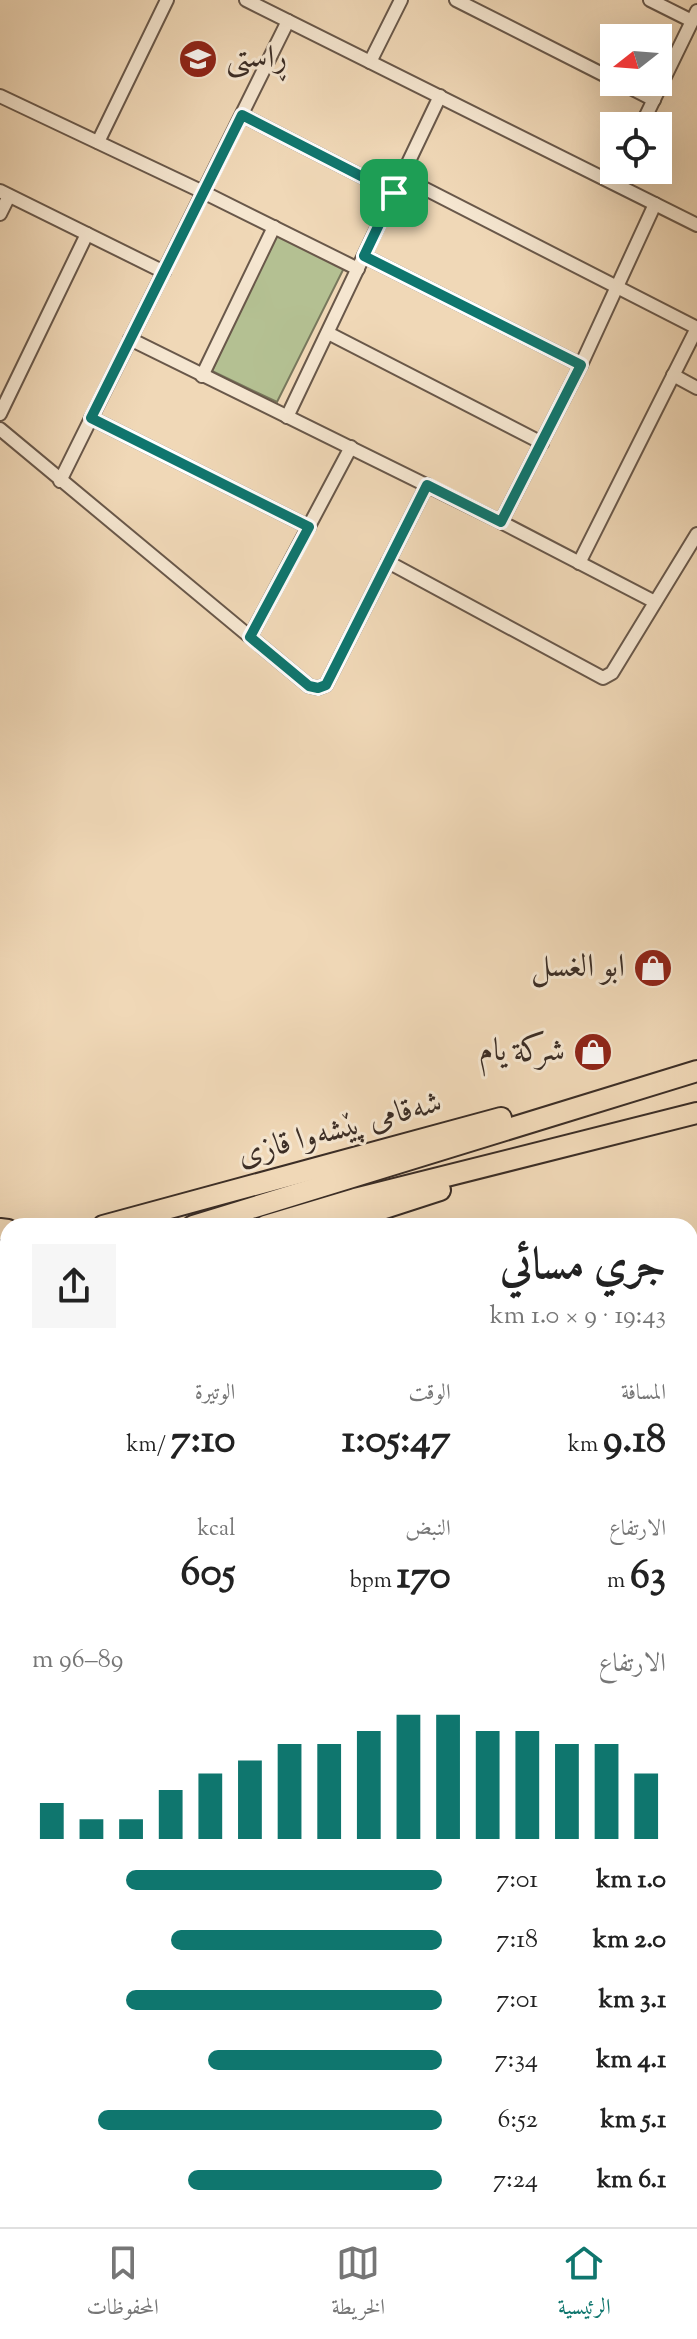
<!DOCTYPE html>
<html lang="ar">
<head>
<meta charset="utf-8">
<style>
  body { margin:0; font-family:"Sorts Mill Goudy",Amiri,serif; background:#f6f6f6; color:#222; direction:rtl; height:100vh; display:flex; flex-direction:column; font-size:30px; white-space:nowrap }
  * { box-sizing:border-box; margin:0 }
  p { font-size:26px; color:#767676 }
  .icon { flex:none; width:44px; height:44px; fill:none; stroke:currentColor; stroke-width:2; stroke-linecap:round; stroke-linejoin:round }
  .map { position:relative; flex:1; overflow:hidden; direction:ltr }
  .drawer { position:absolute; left:0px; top:1218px; width:698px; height:1010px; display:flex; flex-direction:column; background:#fff; border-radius:24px 24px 0 0; box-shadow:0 8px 32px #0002; direction:rtl }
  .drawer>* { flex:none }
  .needle { width:52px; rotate:253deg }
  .fabs { position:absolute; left:600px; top:24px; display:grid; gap:16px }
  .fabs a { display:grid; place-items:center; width:72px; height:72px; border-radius:0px; background:#fff; box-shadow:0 8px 32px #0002; font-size:40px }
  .pin { position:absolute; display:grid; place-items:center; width:68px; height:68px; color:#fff; margin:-34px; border-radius:16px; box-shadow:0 4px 12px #0006 }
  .round { display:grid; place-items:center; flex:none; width:84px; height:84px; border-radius:0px; background:#f6f6f6 }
  .overview { display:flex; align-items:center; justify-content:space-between; height:136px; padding:0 32px }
  h1 { font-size:44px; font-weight:700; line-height:60px }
  .metrics { display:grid; grid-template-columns:repeat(3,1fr); gap:12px; height:136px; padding:8px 32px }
  .metrics div { display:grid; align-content:center }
  .metrics b { font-size:40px; font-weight:700 }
  .metrics small { font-size:22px; font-weight:400 }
  .metrics p { font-size:22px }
  .chart { height:224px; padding:16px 32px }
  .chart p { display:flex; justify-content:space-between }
  .chart svg { width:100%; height:144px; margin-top:8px; stroke:#0f766e; stroke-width:6 }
  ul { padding:0 32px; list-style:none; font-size:26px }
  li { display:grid; grid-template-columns:128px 96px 1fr; align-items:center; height:60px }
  li i { height:20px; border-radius:10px; background:#0f766e }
  .menu { display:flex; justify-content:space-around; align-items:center; height:112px; border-top:2px solid #e0e0e0; background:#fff; font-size:22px; color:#767676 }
  .menu a { display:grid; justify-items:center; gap:4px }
  .menu .on { color:#0f766e }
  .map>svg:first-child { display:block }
  .green { fill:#b4c092; stroke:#78775c; stroke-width:2 }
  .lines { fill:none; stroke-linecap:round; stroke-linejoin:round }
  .trunk-tunnel { stroke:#ccb69a; stroke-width:20; stroke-dasharray:20 10; stroke-linecap:butt }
  .minor-casing { stroke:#69584a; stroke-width:16 }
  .tertiary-casing { stroke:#69584a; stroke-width:18 }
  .trunk-casing { stroke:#3c2e26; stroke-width:24 }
  .minor { stroke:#f5e6d0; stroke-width:12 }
  .tertiary { stroke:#f5e6d0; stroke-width:14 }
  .trunk { stroke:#f0d8b7; stroke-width:20 }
  .route-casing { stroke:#fff; stroke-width:16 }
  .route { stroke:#0f766e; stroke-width:10 }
  .labels { text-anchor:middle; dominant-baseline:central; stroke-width:6; stroke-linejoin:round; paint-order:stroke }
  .poi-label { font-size:32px; fill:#3c2e26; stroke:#f5e6d0; text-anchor:end }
  .street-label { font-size:32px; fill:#3c2e26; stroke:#f5e6d0 }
</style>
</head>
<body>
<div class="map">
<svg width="697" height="2227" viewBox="0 0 697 2227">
  <rect width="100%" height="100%" fill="#f0d8b7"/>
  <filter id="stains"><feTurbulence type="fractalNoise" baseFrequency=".0025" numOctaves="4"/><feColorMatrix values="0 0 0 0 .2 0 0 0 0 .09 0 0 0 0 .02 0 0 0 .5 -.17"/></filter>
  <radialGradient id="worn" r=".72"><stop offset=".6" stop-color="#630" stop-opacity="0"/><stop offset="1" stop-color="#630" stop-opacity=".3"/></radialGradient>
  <path class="green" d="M275 232 345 266 277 402 212 371Z"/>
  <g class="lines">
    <path class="trunk-tunnel" d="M0 1284 8 1281"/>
    <defs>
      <g id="minor">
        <path d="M246 0 697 225"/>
        <path d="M456 0 614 80"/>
        <path d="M650 0 692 21"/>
        <path d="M370 62 401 0"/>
        <path d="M619 82 654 100"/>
        <path d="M0 96 203 192 358 269"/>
        <path d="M242 115 394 193"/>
        <path d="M641 126 697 11"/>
        <path d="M98 142 167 0"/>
        <path d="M402 177 697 328"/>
        <path d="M0 191 164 272"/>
        <path d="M0 214 9 196"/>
        <path d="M364 256 581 365"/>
        <path d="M328 333 542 443"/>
        <path d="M130 339 501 522 655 602"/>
        <path d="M673 375 697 388"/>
        <path d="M202 376 274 227"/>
        <path d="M0 414 87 234"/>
        <path d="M287 417 440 96"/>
        <path d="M91 418 309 527"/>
        <path d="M0 429 309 686 318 688 326 685 427 485"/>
        <path d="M60 481 288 21"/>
        <path d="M501 522 581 365 655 204"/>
        <path d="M388 562 603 678 612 673 697 534"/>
        <path d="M579 563 697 328"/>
        <path d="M250 637 351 447"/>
        <path d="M0 1850 8 1847"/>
        <path d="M0 2030 8 2026"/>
        <path d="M0 2134 8 2130"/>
        <path d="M10 2227 21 2220"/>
        <path d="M187 2227 198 2220"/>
      </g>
      <g id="tertiary">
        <path d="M0 1730 8 1727"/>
        <path d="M0 1754 8 1767"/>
        <path d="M0 1796 8 1809"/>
        <path d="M258 2220 262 2227"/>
        <path d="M277 2227 288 2220"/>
      </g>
      <g id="trunk">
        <path d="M103 1226 501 1118"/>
        <path d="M193 1226 697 1071"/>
        <path d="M265 1226 355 1199 697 1113"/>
        <path d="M329 1226 440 1190"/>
        <path d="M0 1229 8 1230"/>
        <path d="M0 1298 8 1320"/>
        <path d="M0 1403 8 1404"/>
        <path d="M0 1492 8 1505"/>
        <path d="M445 2220 449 2227"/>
        <path d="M495 2220 499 2227"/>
      </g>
    </defs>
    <use href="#minor" class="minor-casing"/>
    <use href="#tertiary" class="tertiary-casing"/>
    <use href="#trunk" class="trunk-casing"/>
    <use href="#minor" class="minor"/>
    <use href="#tertiary" class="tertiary"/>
    <use href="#trunk" class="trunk"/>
  </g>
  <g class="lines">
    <defs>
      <path id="route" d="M242 115 394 193 364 256 581 365 501 522 427 485 326 685 318 688 309 686 250 637 309 527 91 418Z"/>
    </defs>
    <use href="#route" class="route-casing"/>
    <use href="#route" class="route"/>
  </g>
  <defs>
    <symbol id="school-disc" viewBox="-11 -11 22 22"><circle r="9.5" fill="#8f2418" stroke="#f5e6d0"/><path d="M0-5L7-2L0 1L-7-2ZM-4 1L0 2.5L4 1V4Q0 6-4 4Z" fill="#fff"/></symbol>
    <symbol id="shop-disc" viewBox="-11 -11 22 22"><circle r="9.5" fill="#8f2418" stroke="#f5e6d0"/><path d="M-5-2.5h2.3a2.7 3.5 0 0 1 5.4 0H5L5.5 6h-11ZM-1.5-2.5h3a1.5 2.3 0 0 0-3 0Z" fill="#fff"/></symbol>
  </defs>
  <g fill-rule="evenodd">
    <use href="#school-disc" x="176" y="37" width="44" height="44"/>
    <use href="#shop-disc" x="631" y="946" width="44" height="44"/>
    <use href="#shop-disc" x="571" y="1030" width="44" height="44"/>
  </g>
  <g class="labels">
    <g class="poi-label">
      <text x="226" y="59" text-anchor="start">ڕاستی</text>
      <text x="625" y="968">ابو الغسل</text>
      <text x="565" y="1052">شرکة یام</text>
    </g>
    <g class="street-label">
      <text transform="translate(340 1130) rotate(-15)">شەقامی پێشەوا قازی</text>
    </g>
  </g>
  <rect width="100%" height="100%" filter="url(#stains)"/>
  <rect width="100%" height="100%" fill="url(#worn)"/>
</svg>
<div class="fabs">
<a><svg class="needle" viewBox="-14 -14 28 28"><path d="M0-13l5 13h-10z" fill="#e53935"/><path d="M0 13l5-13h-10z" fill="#767676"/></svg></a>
<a><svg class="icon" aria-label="locate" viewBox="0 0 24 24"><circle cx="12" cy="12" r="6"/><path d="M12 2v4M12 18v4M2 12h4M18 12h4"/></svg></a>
</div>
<div class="pin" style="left:394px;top:193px;background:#1e9e55"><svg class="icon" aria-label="arrive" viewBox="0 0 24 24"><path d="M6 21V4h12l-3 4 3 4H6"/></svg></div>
<section class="drawer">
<div class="overview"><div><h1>جري مسائي</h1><p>19:43 · 9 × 1.0 km</p></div><a class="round"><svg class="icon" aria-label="share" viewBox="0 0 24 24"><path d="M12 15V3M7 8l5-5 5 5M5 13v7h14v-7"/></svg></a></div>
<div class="metrics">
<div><p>المسافة</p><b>9.18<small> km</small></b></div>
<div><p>الوقت</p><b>1:05:47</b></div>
<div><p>الوتيرة</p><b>7:10<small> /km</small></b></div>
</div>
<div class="metrics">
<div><p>الارتفاع</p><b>63<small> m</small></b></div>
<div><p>النبض</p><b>170<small> bpm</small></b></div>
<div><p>kcal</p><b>605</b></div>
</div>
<div class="chart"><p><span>الارتفاع</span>89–96 m</p>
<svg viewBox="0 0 160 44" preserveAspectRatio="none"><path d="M5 44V33M15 44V38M25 44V38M35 44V29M45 44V24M55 44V20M65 44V15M75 44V15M85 44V11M95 44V6M105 44V6M115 44V11M125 44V11M135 44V15M145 44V15M155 44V24"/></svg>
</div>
<ul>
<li><b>1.0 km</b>7:01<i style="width:77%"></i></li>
<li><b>2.0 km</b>7:18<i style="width:66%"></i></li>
<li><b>3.1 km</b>7:01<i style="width:77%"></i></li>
<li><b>4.1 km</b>7:34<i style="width:57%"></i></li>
<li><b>5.1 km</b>6:52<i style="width:84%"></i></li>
<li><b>6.1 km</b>7:24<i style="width:62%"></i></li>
</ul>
</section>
</div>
<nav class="menu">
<a class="on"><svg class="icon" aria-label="home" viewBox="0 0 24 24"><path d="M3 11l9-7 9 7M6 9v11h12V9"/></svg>الرئيسية</a>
<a><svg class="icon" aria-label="map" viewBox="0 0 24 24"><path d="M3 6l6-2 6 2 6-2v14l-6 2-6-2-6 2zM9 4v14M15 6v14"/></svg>الخريطة</a>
<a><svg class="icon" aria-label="saved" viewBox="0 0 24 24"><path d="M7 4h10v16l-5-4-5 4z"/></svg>المحفوظات</a>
</nav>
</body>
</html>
